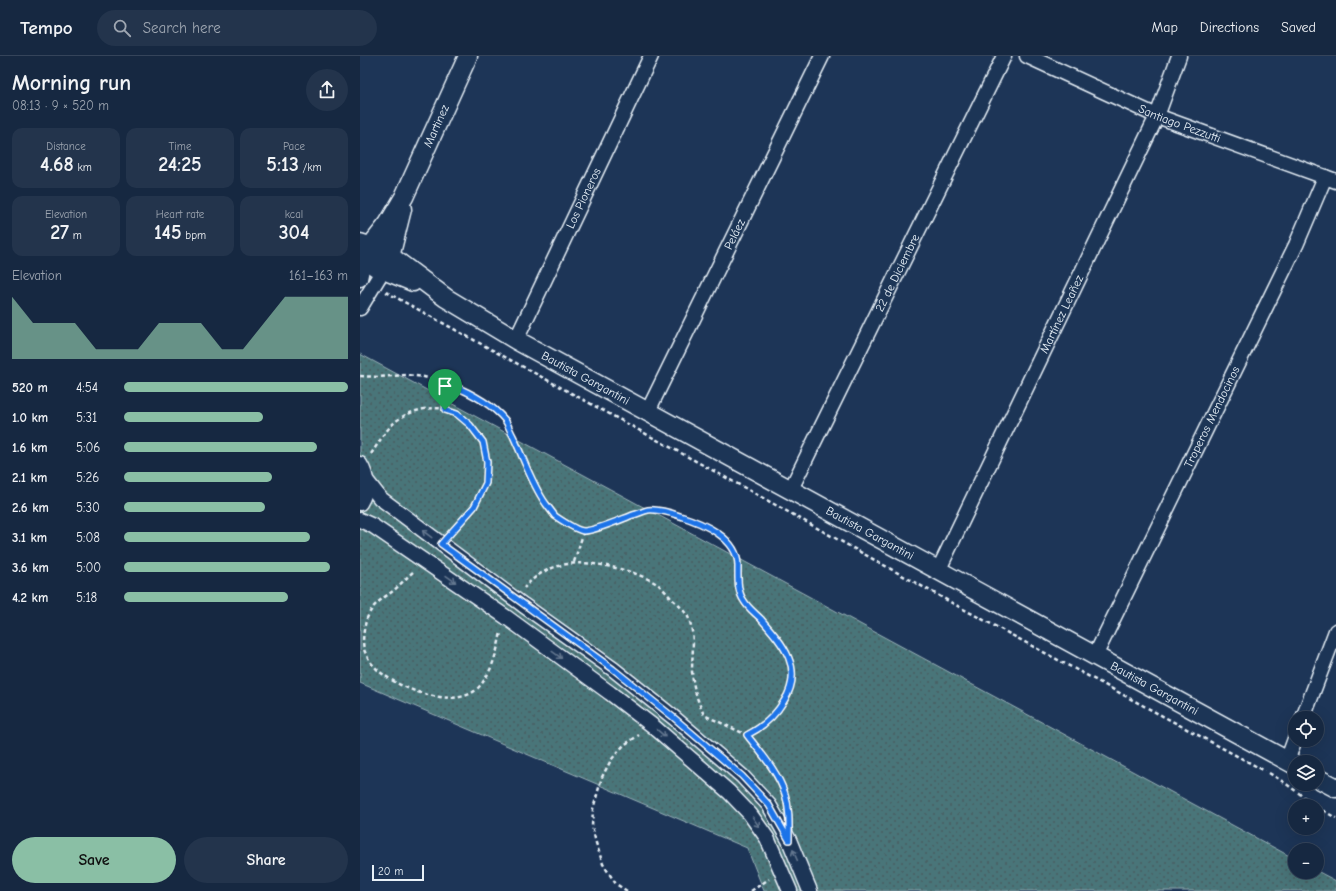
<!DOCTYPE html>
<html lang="en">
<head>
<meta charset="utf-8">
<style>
  body { margin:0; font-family:"Comic Neue",sans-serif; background:#23344c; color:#f1f3f6; height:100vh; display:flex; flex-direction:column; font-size:15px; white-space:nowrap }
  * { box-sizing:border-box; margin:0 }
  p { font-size:13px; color:#9ea6b1 }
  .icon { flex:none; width:22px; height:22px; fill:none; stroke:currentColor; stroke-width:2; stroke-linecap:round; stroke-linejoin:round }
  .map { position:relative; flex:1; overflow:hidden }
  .drawer { display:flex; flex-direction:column; background:#162841; width:360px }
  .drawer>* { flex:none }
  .buttons { position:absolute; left:928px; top:655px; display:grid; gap:8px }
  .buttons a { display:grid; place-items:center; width:36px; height:36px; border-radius:50%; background:#162841; box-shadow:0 4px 16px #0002,0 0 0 1px #35445a; font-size:20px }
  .scale { position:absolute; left:12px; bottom:10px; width:52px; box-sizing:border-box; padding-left:4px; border:2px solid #e8f1f8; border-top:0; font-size:11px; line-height:14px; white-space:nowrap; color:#e8f1f8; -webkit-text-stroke:3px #1d3557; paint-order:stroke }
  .pin { position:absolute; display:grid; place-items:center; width:34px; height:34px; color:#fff; margin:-41px -17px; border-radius:50% 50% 50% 0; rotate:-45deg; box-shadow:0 0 4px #0007 }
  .pin .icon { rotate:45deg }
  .round { display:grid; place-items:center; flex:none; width:42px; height:42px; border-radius:21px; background:#23344c }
  .overview { display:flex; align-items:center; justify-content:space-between; height:68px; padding:0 12px }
  h1 { font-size:22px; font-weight:600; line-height:30px }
  .stats { display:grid; grid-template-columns:repeat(3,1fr); gap:6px; height:68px; padding:4px 12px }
  .stats div { display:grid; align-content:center; border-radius:10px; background:#23344c; text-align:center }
  .stats b { font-size:20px; font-weight:600 }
  .stats small { font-size:11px; font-weight:400 }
  .stats p { font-size:11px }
  .chart { height:112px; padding:8px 12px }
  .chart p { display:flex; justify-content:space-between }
  .chart svg { width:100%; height:72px; margin-top:4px; fill:#8abfa5; opacity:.7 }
  .cta { display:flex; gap:8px; margin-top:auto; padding:8px 12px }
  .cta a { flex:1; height:46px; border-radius:24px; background:#8abfa5; color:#111; font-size:16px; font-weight:600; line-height:46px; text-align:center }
  .cta a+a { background:#23344c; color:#f1f3f6 }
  ul { padding:0 12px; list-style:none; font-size:13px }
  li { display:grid; grid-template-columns:64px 48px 1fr; align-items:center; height:30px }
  li i { height:10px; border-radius:5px; background:#8abfa5 }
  header { display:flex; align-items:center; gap:24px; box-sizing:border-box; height:56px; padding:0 20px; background:#162841; border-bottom:1px solid #35445a }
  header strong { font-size:19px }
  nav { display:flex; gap:22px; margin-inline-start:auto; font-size:14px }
  .search { width:280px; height:36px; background:#23344c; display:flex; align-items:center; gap:10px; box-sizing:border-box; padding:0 14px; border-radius:22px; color:#9ea6b1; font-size:15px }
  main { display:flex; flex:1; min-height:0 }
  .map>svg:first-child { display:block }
  .park { fill:url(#park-dots); stroke:#99b2b8 }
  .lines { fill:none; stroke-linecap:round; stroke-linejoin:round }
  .minor-casing { stroke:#e8f1f8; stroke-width:17 }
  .tertiary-casing { stroke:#e8f1f8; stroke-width:21 }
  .path { stroke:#e8f1f8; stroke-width:2.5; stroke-dasharray:4 3; stroke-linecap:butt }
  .minor { stroke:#1d3557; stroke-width:14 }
  .tertiary { stroke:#1d3557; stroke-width:18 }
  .oneway { stroke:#64778f }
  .route-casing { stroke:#fff; stroke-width:8 }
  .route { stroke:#1a73e8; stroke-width:5 }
  .labels { text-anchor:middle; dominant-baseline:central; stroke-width:3; stroke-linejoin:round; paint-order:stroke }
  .street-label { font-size:12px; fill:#e8f1f8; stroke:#1d3557 }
</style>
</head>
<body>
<header>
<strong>Tempo</strong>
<div class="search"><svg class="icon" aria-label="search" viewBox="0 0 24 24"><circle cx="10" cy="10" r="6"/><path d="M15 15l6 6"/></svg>Search here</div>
<nav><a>Map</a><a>Directions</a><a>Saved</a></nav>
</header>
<main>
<section class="drawer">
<div class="overview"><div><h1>Morning run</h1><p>08:13 · 9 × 520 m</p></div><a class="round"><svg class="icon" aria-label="share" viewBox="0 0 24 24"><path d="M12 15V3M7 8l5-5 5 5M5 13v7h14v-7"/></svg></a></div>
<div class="stats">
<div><p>Distance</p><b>4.68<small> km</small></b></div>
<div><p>Time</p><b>24:25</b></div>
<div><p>Pace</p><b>5:13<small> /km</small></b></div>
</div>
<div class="stats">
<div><p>Elevation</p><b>27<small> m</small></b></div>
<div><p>Heart rate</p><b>145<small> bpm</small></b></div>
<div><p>kcal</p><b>304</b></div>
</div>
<div class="chart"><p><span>Elevation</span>161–163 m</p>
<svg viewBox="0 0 160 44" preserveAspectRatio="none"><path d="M0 44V6L10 22L20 22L30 22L40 38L50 38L60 38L70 22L80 22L90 22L100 38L110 38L120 22L130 6L140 6L150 6L160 6V44z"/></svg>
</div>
<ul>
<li><b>520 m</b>4:54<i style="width:100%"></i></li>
<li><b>1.0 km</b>5:31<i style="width:62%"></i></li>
<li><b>1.6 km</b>5:06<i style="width:86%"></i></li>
<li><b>2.1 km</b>5:26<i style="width:66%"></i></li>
<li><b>2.6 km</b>5:30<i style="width:63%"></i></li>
<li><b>3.1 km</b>5:08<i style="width:83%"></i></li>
<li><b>3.6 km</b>5:00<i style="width:92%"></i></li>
<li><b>4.2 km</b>5:18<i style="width:73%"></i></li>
</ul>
<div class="cta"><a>Save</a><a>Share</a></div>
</section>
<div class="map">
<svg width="976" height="835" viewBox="0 0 976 835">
  <defs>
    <pattern id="park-dots" width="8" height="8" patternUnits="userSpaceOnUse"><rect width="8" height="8" fill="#4a7479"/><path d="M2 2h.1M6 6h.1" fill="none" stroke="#485c5f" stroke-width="1.8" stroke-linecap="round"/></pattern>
  </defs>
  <rect width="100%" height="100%" fill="#1d3557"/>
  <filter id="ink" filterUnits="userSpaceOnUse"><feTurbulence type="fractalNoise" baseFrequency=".025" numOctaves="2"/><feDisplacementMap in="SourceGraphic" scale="8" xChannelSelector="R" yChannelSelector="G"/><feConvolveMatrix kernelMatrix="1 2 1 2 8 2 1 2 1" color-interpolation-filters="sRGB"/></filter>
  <g filter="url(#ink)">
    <path class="park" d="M0 298 935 803V816H957V815L976 825V835H404L387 792 0 627Z"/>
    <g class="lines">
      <defs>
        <g id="minor">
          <path id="s1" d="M667 0 797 60 976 125"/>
          <path d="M0 223 4 203"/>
          <path d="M0 252 23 214"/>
          <path id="s2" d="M156 284 291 0"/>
          <path id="s3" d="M287 357 462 0"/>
          <path d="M0 408C8 421 8 434 0 447"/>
          <path d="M6 424 20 442 163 549 253 613 313 661 382 720 409 749 429 784 450 835"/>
          <path id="s4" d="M431 433 644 0"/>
          <path d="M0 464 13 470 64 505 146 561 250 637 293 670 369 736 390 758 407 782 430 835"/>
          <path id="s5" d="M578 515 797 60 819 0"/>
          <path id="s6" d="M735 600 936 189 965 121"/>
          <path d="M943 662 976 575"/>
          <path d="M927 705 935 683"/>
        </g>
        <g id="tertiary">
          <path id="s7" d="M0 187 22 194 86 242 156 284 935 709"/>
          <path d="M0 200 16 211 53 226"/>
          <path id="s8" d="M4 203 10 191 28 168 44 141 108 0"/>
          <path d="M25 211 29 205 42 153"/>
          <path d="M957 722 976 732"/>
        </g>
      </defs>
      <use href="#minor" class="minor-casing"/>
      <use href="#tertiary" class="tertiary-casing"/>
      <g class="path">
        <path d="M26 236 385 432 592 547 905 715"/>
        <path d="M0 320 18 321 46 319 64 321 89 328 104 334 130 350 146 364 156 386 168 417 182 443 194 459 209 469 224 475 243 470 288 454 302 456 319 460 337 466 359 478 373 491 378 508 377 526 383 545 414 579 425 593 432 609 433 619 426 642 418 654 399 673 387 679 344 659C337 643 333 632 332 615 332 599 335 583 330 566 328 557 318 549 312 543 307 538 302 531 297 528 286 521 272 516 260 513 225 504 190 502 164 532"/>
        <path d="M85 354 89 328"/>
        <path d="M11 398C20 385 28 369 42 361 57 352 82 348 97 358 107 364 116 376 122 385 127 394 129 417 126 427 121 444 103 464 91 476"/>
        <path d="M214 506 224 475"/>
        <path d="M53 516C46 522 40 529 33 535 25 541 13 548 9 558 4 566 1 588 5 596 7 600 10 606 13 609 31 631 95 656 118 632 132 617 137 596 141 576"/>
        <path d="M387 679C403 699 422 720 427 746"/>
        <path d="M909 717 925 727 956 750"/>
        <path d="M957 751 976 762"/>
        <path d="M267 835 256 828 243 808 236 787 232 770 233 753 242 721 251 704 264 689 279 679"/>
        <path d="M391 835 409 823"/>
      </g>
      <use href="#minor" class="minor"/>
      <use href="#tertiary" class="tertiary"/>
    </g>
    <defs><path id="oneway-shaft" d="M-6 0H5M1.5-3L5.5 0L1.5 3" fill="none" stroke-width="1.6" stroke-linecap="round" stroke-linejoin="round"/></defs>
    <g class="oneway">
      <use href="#oneway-shaft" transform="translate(67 478) rotate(-143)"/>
      <use href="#oneway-shaft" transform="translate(91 523) rotate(35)"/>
      <use href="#oneway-shaft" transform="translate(197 599) rotate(36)"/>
      <use href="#oneway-shaft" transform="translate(301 677) rotate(41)"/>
      <use href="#oneway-shaft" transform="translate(396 766) rotate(55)"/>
      <use href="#oneway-shaft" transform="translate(435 799) rotate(-113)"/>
    </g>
  </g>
  <g class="lines" filter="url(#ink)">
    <defs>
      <path id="route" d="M89 328C109 336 131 347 145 364 148 368 150 375 153 380 164 403 171 427 186 448 189 452 192 456 195 460 201 464 217 475 224 475 235 475 262 463 273 459 278 458 283 455 288 454 297 453 311 457 320 460 343 467 378 482 378 510 378 522 377 535 384 545 388 552 395 557 401 563 422 587 445 612 424 645 415 660 403 671 387 679 401 697 418 716 425 738 430 753 429 769 429 784L409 749 382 720 313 661 253 613 81 488 114 451 126 427 127 406 123 386 110 369 97 358 85 354Z"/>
    </defs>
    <use href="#route" class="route-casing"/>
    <use href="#route" class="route"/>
  </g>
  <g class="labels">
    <g class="street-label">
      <text stroke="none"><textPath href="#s1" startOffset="167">Santiago Pezzutti</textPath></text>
      <text stroke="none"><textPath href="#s8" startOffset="152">Martinez</textPath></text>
      <text stroke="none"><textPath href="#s2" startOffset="157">Los Pioneros</textPath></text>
      <text stroke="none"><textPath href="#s3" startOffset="199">Peláez</textPath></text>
      <text stroke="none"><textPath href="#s4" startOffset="241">22 de Diciembre</textPath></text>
      <text stroke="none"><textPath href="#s5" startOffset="285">Martínez Leañez</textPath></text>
      <text stroke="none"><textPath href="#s7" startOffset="264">Bautista Gargantini</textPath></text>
      <text stroke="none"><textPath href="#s6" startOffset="266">Troperos Mendocinos</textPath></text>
      <text stroke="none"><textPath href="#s7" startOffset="588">Bautista Gargantini</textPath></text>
      <text stroke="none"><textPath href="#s7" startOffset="912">Bautista Gargantini</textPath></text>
    </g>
  </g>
</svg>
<div class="buttons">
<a><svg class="icon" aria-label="locate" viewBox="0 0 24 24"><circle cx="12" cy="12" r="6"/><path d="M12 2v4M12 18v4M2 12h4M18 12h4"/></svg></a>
<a><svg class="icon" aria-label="layers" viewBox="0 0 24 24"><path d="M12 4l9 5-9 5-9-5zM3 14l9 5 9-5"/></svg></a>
<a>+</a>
<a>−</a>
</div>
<div class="scale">20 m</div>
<div class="pin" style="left:85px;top:354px;background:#1e9e55"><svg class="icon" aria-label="arrive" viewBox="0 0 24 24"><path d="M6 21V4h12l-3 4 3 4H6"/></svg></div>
</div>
</main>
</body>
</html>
